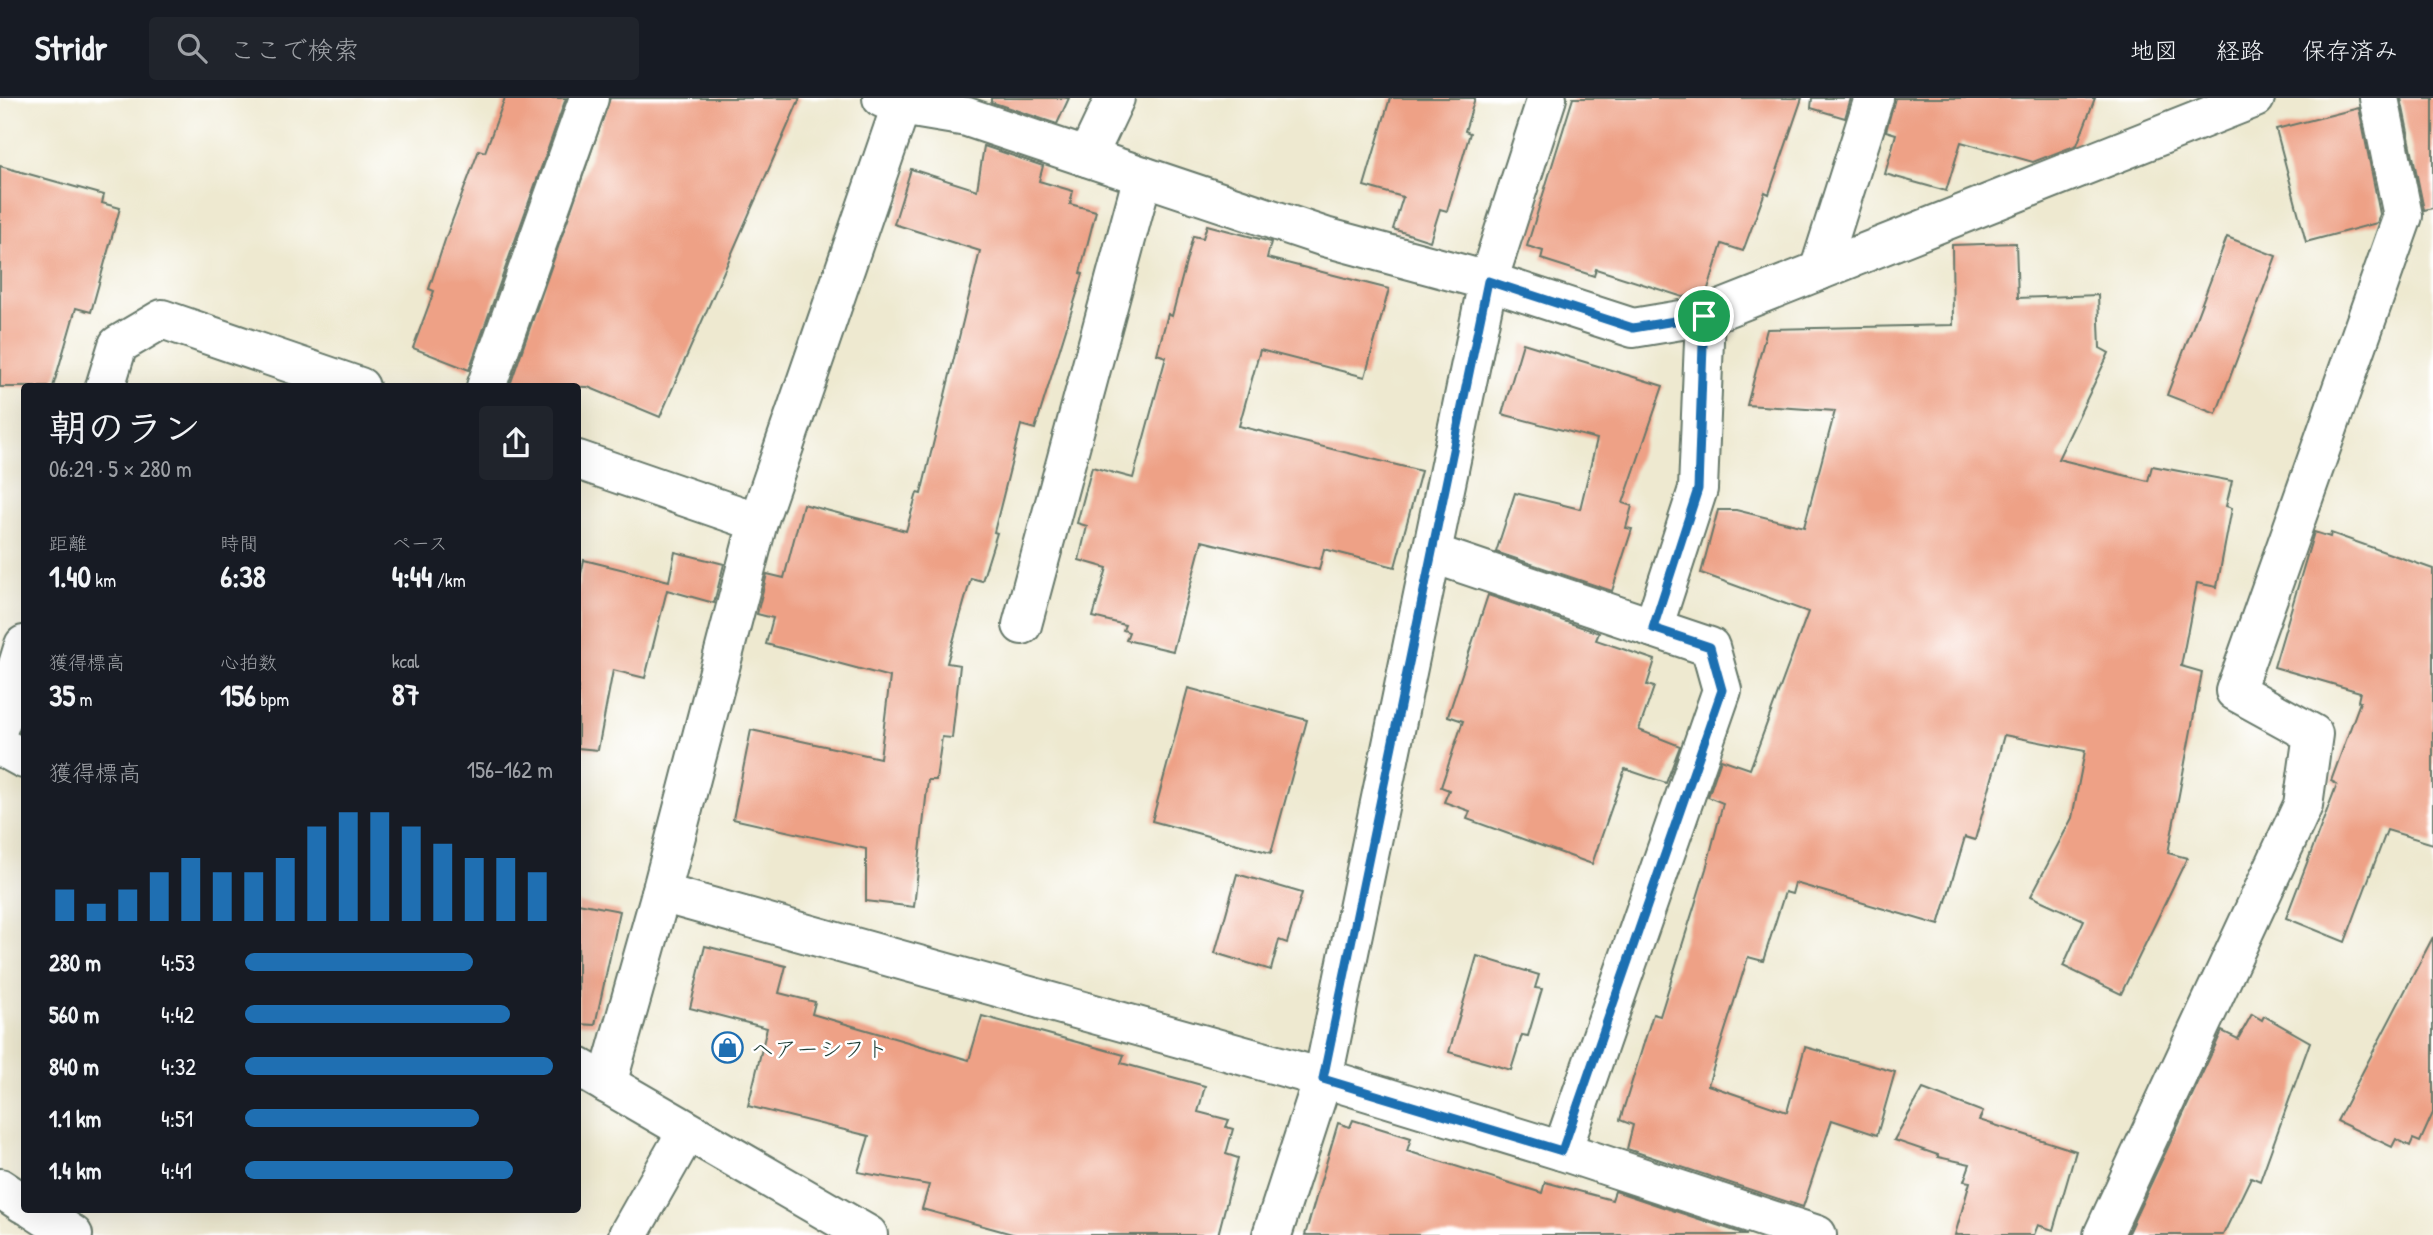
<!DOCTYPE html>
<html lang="ja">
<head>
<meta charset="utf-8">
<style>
  body { margin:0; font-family:"Patrick Hand","Klee One",sans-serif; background:#20242c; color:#f1f3f6; height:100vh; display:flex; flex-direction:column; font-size:26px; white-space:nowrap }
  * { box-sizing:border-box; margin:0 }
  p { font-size:23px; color:#9ea1a6 }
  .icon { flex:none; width:38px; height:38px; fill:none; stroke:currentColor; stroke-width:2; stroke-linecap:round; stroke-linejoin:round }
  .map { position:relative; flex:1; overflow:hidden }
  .drawer { position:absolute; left:21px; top:285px; width:560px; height:830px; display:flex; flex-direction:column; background:#171b24; border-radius:7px; box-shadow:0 7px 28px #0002 }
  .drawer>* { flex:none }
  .pin { position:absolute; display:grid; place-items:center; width:60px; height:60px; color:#fff; margin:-30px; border:4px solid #fff; border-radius:50%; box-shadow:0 2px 7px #0007 }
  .round { display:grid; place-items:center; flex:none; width:74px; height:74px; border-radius:7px; background:#20242c }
  .head { display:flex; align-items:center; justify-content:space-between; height:119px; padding:0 28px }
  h1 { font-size:38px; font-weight:700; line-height:52px }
  .metrics { display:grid; grid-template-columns:repeat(3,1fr); gap:10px; height:119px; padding:7px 28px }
  .metrics div { display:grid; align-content:center }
  .metrics b { font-size:30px; font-weight:700 }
  .metrics small { font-size:19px; font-weight:400 }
  .metrics p { font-size:19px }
  .chart { height:196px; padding:14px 28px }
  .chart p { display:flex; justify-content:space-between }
  .chart svg { width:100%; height:126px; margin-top:7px; stroke:#1f6fb2; stroke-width:6 }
  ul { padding:0 28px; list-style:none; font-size:23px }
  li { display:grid; grid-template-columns:112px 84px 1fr; align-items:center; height:52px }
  li i { height:18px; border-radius:9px; background:#1f6fb2 }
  header { display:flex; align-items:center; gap:42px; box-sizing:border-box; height:98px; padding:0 35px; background:#171b24; border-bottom:2px solid #363941 }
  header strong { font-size:33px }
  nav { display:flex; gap:38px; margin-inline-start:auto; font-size:24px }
  .search { width:490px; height:63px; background:#20242c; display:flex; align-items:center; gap:18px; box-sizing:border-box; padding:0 24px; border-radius:7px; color:#9ea1a6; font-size:26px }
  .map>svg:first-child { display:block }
  .building { fill:#eea186 }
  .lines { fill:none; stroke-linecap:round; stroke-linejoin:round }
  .minor-casing { stroke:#67796b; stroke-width:42 }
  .tertiary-casing { stroke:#67796b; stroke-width:42 }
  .minor { stroke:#fff; stroke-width:38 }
  .tertiary { stroke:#fff; stroke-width:38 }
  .route-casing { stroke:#fff; stroke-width:14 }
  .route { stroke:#1f6fb2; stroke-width:9 }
  .labels { text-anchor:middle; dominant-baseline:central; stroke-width:5; stroke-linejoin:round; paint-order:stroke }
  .poi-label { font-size:23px; fill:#1f3d34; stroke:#fff; text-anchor:start }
</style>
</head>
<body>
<header>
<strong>Stridr</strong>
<div class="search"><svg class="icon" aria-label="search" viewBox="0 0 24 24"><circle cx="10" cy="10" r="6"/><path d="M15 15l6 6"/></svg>ここで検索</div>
<nav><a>地図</a><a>経路</a><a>保存済み</a></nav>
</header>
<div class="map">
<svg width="2433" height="1137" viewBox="0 0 2433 1137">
  <rect width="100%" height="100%" fill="#fff"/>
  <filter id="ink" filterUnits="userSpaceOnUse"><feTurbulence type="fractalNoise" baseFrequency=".0143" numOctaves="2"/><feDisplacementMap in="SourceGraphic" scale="14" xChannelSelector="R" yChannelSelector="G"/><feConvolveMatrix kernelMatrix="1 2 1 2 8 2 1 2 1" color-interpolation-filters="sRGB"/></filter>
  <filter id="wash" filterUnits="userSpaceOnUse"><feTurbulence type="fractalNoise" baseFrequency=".00686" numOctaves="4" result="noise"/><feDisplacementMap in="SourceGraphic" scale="28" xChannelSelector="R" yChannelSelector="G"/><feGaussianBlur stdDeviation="1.57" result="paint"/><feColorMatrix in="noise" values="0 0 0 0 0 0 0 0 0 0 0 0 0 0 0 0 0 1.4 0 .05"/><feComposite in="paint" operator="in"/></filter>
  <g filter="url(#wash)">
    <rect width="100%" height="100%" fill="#eee9d0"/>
    <g id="blocks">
      <g class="building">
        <path d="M505 0H566L469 272 413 250 434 193 429 191 446 139 479 52 485 54Z"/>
        <path d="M610 0H800L660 319 588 289 510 287Z"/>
        <path d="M991 0H1069L1057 26 991 4Z"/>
        <path d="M1390 0H1475L1465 33 1470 35 1447 113 1440 111 1430 143 1393 131 1403 99 1364 88Z"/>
        <path d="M1573 0H1802L1769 96 1765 94 1743 153 1722 146 1707 194 1683 199 1596 171 1594 178 1541 161 1543 153 1527 148Z"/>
        <path d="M1812 0H1851L1845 20 1811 10Z"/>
        <path d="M1895 0H2095L2077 47 2033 64 1961 44 1946 93 1885 76 1896 36 1886 33Z"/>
        <path d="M2401 0H2433V110L2424 112Z"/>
        <path d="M2359 10 2380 116 2377 125 2306 144 2276 31Z"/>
        <path d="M984 48 1043 68 1039 83 1073 93 1070 106 1096 113 1080 175 1083 176 1035 331 1021 327 994 434 997 435 982 483 971 480 947 565 960 567 952 640 942 639 936 682H928L914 809 866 803V751L733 721 751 632 880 660 890 579 766 546 773 520 757 516 767 476 784 480 803 406 906 433 917 395 921 396 980 153 894 126 911 71 977 92Z"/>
        <path d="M0 68 104 97 102 105 120 110 91 214 76 210 53 289H0Z"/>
        <path d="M1207 127 1271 144 1267 160 1389 191 1365 279 1260 252 1239 328 1421 373 1395 469 1324 451 1319 472 1202 443 1173 553 1126 542 1129 534 1123 532 1125 527 1093 519 1107 470 1079 462 1087 428 1077 425 1092 369 1133 380 1166 259 1157 256 1168 216 1172 218 1193 138 1203 140Z"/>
        <path d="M2227 139 2276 158 2216 316 2167 297Z"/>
        <path d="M2016 145 2018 200 2098 197 2100 250 2109 255 2058 361 2148 383 2152 368 2232 383 2226 408 2232 410 2217 489 2197 485 2181 568 2202 574 2168 755 2187 760 2121 896 2063 868 2084 822 2031 798 2072 720 2085 653 2004 637 1975 742 1965 739 1939 827 1795 785 1792 796 1785 794 1763 863 1748 859 1708 987 1787 1014 1805 949 1895 974 1877 1037 1832 1022 1803 1109 1627 1051 1633 1027 1620 1022 1653 916 1660 918 1706 771 1723 705 1708 699 1721 661 1750 671 1808 514 1701 475 1718 412H1736L1804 429 1835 313 1747 307 1767 231 1953 227 1952 147Z"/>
        <path d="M1523 245 1663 288 1623 405 1632 408 1626 430 1632 431 1612 493 1496 454 1515 395 1580 411 1597 341 1502 316Z"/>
        <path d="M2314 434 2330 439 2331 435 2433 471V746L2387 732 2345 844 2286 820 2337 686 2331 683 2360 604 2358 603 2360 594 2274 569Z"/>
        <path d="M675 454 724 466 714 505 667 492 645 580 613 572 598 652 578 650V489L584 462 669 483Z"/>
        <path d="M1488 497 1599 535 1596 542 1655 562 1647 587 1654 589 1639 632 1680 648 1666 685 1625 671 1592 766 1467 721 1470 713 1444 704 1449 692 1441 689 1463 623 1448 618Z"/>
        <path d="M1188 590 1307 622 1271 755 1152 723Z"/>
        <path d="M1237 776 1302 795 1287 845 1279 842 1271 872 1215 855Z"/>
        <path d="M578 805 620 813 595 927 578 926Z"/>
        <path d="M2433 839V1015L2420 1044 2413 1041 2410 1048 2396 1041 2392 1049 2337 1023Z"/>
        <path d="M705 848 786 868 779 895 815 904 812 916 969 962 982 918 1124 957 1121 965 1205 988 1198 1014 1229 1022 1226 1029 1233 1031 1226 1056 1238 1060 1218 1137H1016L922 1111 929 1087 858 1074 869 1038 748 1008 767 930 690 910Z"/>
        <path d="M1477 858 1539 877 1535 890 1542 891 1528 938 1522 937 1511 972 1449 954Z"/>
        <path d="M2252 916 2262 922 2264 918 2310 944 2260 1083 2251 1079 2223 1137H2127L2222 933 2238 941Z"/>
        <path d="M1923 991 1983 1014 1979 1022 2076 1053 2053 1132 2038 1127 2034 1137H1955L1970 1084 1964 1083 1970 1066 1938 1059V1057L1894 1042Z"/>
        <path d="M1353 1022 1411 1040 1407 1053 1542 1095 1545 1084 1612 1102 1615 1093 1747 1137H1305L1338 1025 1350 1029Z"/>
      </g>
    </g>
  </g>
  <g filter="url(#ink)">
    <use href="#blocks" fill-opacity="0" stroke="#67796b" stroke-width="2"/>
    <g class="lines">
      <defs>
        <g id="minor">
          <path d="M882 0 901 8 967 19 1325 139 1488 183 1633 230 1705 218 2255 0"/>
          <path d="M1087 59 1115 0"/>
          <path d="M1819 173 1874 0"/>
          <path d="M105 289 118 247 162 221 360 289"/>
          <path d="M486 289 589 0"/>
          <path d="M578 362 758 424 661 795 1323 980 1562 1053 1817 1137"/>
          <path d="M758 424 901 8"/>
          <path d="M1431 455 1710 549 1722 592 1562 1053"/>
          <path d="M1022 527 1143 78"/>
          <path d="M1653 530 1698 391 1705 218"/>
          <path d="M0 626 24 547"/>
          <path d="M607 986 661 795"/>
          <path d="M0 1090 24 1106"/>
          <path d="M33 1111 73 1137"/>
          <path d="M628 1137 687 1033"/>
          <path d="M1272 1137 1323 980 1488 183 1547 0"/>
          <path d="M2103 1137 2303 707 2313 636 2235 593 2403 118 2379 0"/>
        </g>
        <g id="tertiary">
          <path d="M0 648 24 661"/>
          <path d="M578 969 868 1137"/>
        </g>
      </defs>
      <use href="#minor" class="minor-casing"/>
      <use href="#tertiary" class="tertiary-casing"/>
      <use href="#minor" class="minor"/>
      <use href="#tertiary" class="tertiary"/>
    </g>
  </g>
  <g class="lines" filter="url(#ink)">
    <defs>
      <path id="route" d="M1488 183 1633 230 1704 218 1698 391 1653 530 1710 549 1722 592 1562 1053 1323 981Z"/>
    </defs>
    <use href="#route" class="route-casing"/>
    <use href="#route" class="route"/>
  </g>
  <defs>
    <symbol id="shop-ring" viewBox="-11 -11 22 22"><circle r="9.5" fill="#fff" stroke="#1f6fb2" stroke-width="1.5"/><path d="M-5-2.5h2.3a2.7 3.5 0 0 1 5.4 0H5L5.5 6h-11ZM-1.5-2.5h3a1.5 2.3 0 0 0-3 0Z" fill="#1f6fb2"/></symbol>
  </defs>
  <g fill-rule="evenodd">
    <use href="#shop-ring" x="710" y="932" width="35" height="35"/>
  </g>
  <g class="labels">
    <g class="poi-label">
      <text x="751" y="950">ヘアーシフト</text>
    </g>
  </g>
</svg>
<div class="pin" style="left:1704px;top:218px;background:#1e9e55"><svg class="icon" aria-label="arrive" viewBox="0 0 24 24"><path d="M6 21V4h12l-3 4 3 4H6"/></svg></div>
<section class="drawer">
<div class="head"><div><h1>朝のラン</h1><p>06:29 · 5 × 280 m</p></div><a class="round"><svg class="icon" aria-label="share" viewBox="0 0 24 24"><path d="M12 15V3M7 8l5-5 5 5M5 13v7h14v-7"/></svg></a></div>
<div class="metrics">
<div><p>距離</p><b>1.40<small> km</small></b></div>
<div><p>時間</p><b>6:38</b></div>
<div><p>ペース</p><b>4:44<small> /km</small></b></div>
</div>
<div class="metrics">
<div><p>獲得標高</p><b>35<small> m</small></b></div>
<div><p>心拍数</p><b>156<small> bpm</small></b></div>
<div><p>kcal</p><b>87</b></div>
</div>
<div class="chart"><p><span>獲得標高</span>156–162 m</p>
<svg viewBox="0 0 160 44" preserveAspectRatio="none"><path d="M5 44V33M15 44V38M25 44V33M35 44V27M45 44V22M55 44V27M65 44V27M75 44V22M85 44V11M95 44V6M105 44V6M115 44V11M125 44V17M135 44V22M145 44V22M155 44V27"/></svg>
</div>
<ul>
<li><b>280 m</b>4:53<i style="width:74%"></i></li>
<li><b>560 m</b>4:42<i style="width:86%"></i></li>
<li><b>840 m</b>4:32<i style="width:100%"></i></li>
<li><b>1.1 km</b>4:51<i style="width:76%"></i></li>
<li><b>1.4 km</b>4:41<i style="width:87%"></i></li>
</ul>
</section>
</div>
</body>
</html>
